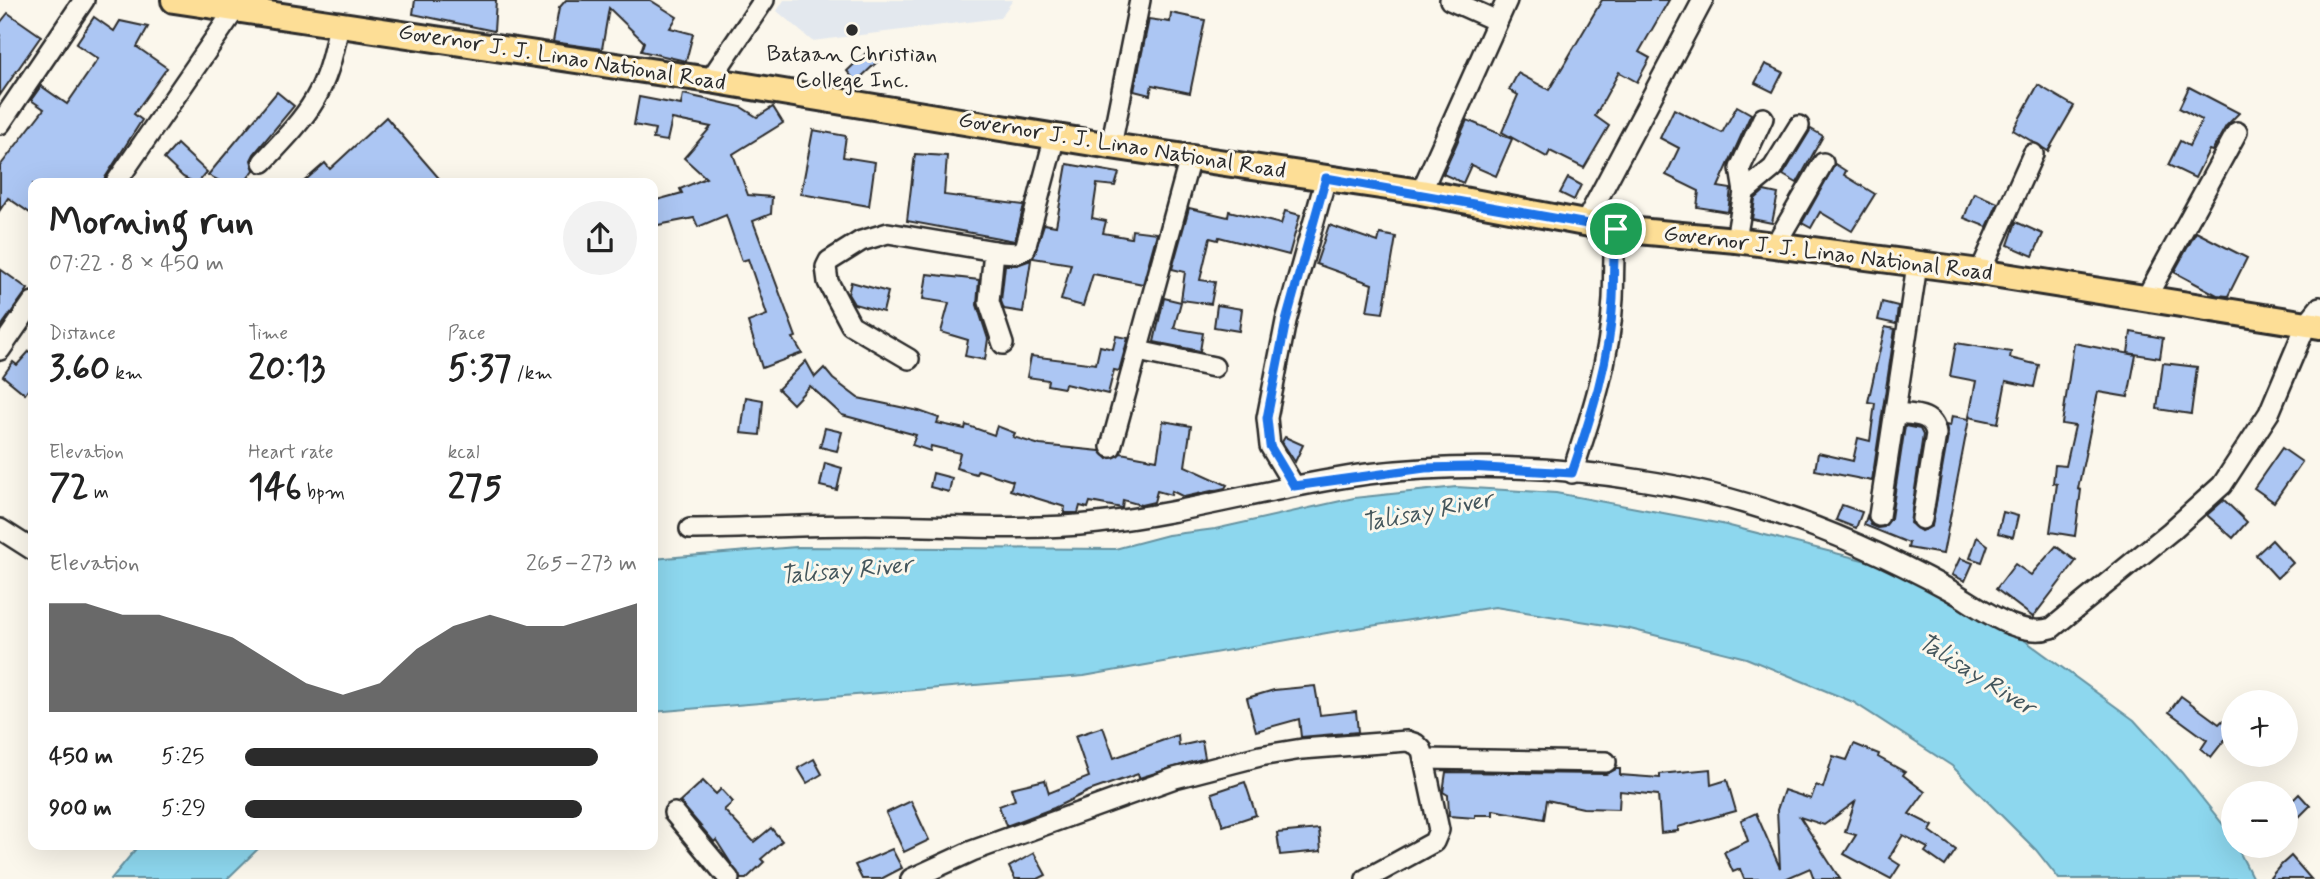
<!DOCTYPE html>
<html lang="en">
<head>
<meta charset="utf-8">
<style>
  body { margin:0; font-family:Mynerve,sans-serif; background:#f2f2f2; color:#222; height:100vh; display:flex; flex-direction:column; font-size:26px; white-space:nowrap }
  * { box-sizing:border-box; margin:0 }
  p { font-size:23px; color:#767676 }
  .icon { flex:none; width:38px; height:38px; fill:none; stroke:currentColor; stroke-width:2; stroke-linecap:round; stroke-linejoin:round }
  .map { position:relative; flex:1; overflow:hidden }
  .drawer { position:absolute; left:28px; top:178px; width:630px; height:672px; display:flex; flex-direction:column; background:#fff; border-radius:14px; box-shadow:0 7px 28px #0002 }
  .drawer>* { flex:none }
  .fabs { position:absolute; left:2221px; top:690px; display:grid; gap:14px }
  .fabs a { display:grid; place-items:center; width:77px; height:77px; border-radius:50%; background:#fff; box-shadow:0 7px 28px #0002; font-size:35px }
  .pin { position:absolute; display:grid; place-items:center; width:60px; height:60px; color:#fff; margin:-30px; border:4px solid #fff; border-radius:50%; box-shadow:0 2px 7px #0007 }
  .round { display:grid; place-items:center; flex:none; width:74px; height:74px; border-radius:37px; background:#f2f2f2 }
  .head { display:flex; align-items:center; justify-content:space-between; height:119px; padding:0 21px }
  h1 { font-size:38px; font-weight:800; line-height:52px }
  .stats { display:grid; grid-template-columns:repeat(3,1fr); gap:10px; height:119px; padding:7px 21px }
  .stats div { display:grid; align-content:center }
  .stats b { font-size:35px; font-weight:800 }
  .stats small { font-size:19px; font-weight:400 }
  .stats p { font-size:19px }
  .chart { height:196px; padding:14px 21px }
  .chart p { display:flex; justify-content:space-between }
  .chart svg { width:100%; height:126px; margin-top:7px; fill:#2b2b2b; opacity:.7 }
  ul { padding:0 21px; list-style:none; font-size:23px }
  li { display:grid; grid-template-columns:112px 84px 1fr; align-items:center; height:52px }
  li i { height:18px; border-radius:9px; background:#2b2b2b }
  .map>svg:first-child { display:block }
  .built { fill:#e3e8ee }
  .water { fill:#8dd7ee; stroke:#6692a0; stroke-width:2 }
  .building { fill:#acc6f3; stroke:#2b2b2b; stroke-width:2 }
  .lines { fill:none; stroke-linecap:round; stroke-linejoin:round }
  .minor-casing { stroke:#2b2b2b; stroke-width:24 }
  .major-casing { stroke:#2b2b2b; stroke-width:30 }
  .minor { stroke:#fbf7ec; stroke-width:19 }
  .major { stroke:#fdde96; stroke-width:24 }
  .route-casing { stroke:#fff; stroke-width:14 }
  .route { stroke:#1a73e8; stroke-width:9 }
  .poi-dot { fill:#2b2b2b; stroke:#fbf7ec; stroke-width:2.5 }
  .labels { text-anchor:middle; dominant-baseline:central; stroke-width:6; stroke-linejoin:round; paint-order:stroke }
  .poi-label { font-size:23px; fill:#2b2b2b; stroke:#fbf7ec }
  .street-label { font-size:23px; fill:#2b2b2b; stroke:#fbf7ec }
  .water-label { font-size:24px; font-style:italic; fill:#44565c; stroke:#fbf7ec }
</style>
</head>
<body>
<div class="map">
<svg width="2320" height="879" viewBox="0 0 2320 879">
  <rect width="100%" height="100%" fill="#fbf7ec"/>
  <filter id="ink" filterUnits="userSpaceOnUse"><feTurbulence type="fractalNoise" baseFrequency=".0143" numOctaves="2"/><feDisplacementMap in="SourceGraphic" scale="14" xChannelSelector="R" yChannelSelector="G"/><feConvolveMatrix kernelMatrix="1 2 1 2 8 2 1 2 1" color-interpolation-filters="sRGB"/></filter>
  <g filter="url(#ink)">
    <path class="built" d="M784 0H1013L1000 18 812 41 777 11Z"/>
    <g class="water">
      <path d="M1456 487 1556 493 1722 524 1894 568 2005 626 2134 720 2182 773 2232 836 2233 845H2236L2253 879H2059L2036 850 1952 766 1853 702 1746 658 1630 629 1495 607 1338 631 1084 676 653 712V559L796 547 1115 549 1168 535 1215 529 1354 498Z"/>
      <path d="M139 845H262L227 879H111Z"/>
    </g>
    <g class="building">
      <path d="M415 0H496L494 31 413 14Z"/>
      <path d="M566 0H650L677 17 670 28 693 34 686 61 641 51 644 42 609 8 602 49 553 42 559 8Z"/>
      <path d="M1602 0H1669L1639 52 1650 58 1637 82 1619 72 1595 116 1609 126 1584 168 1550 151 1547 157 1502 132 1518 95 1509 90 1518 73 1549 90Z"/>
      <path d="M8 13 41 36 0 95V23Z"/>
      <path d="M1171 13 1205 20 1190 93 1152 85 1150 95 1134 91 1149 19 1170 22Z"/>
      <path d="M94 17 114 31 120 21 148 27 137 47 167 68 134 114 142 120 101 184H33V215L8 198 0 210V166L44 109 31 100 41 86 67 104 98 59 76 44Z"/>
      <path d="M867 52 877 62 856 82 847 71Z"/>
      <path d="M1765 64 1783 72 1773 92 1755 83Z"/>
      <path d="M2038 85 2074 106 2048 151 2013 130Z"/>
      <path d="M2189 87 2239 113 2226 126 2212 151 2209 150 2195 178 2168 165 2180 141 2189 146 2202 120 2179 108Z"/>
      <path d="M277 92 294 106 254 154 251 160 254 170 243 184H225L208 175Z"/>
      <path d="M683 94 741 107 757 117 773 107 783 123 733 154 748 195 772 197 771 214 753 221 796 337 793 338 802 353 762 368 748 322 767 315 748 259 742 261 726 215 698 227 694 218 653 226V201L682 193 680 189 706 178 684 158 711 127 672 119 667 141 653 139 655 129 634 125 639 97 681 105Z"/>
      <path d="M1737 106 1751 114 1718 187 1731 189 1728 212 1697 207 1699 191 1666 175 1679 148 1660 138 1674 109 1722 133Z"/>
      <path d="M386 117 444 184H301L325 163 330 169Z"/>
      <path d="M1467 120 1512 139 1496 176 1471 165 1463 183 1443 174Z"/>
      <path d="M1811 129 1823 136 1797 183 1783 175Z"/>
      <path d="M813 130 846 136 843 157 875 162 869 206 801 194Z"/>
      <path d="M177 144 207 172 197 184 183 177 164 159Z"/>
      <path d="M915 154 947 156 944 195 1024 205 1015 241 907 221Z"/>
      <path d="M1067 164 1119 173 1115 186 1097 184 1092 218 1106 221 1103 233 1131 238 1132 230 1157 233 1143 284 1093 274 1083 306 1061 300 1071 264 1033 258 1044 224 1056 226Z"/>
      <path d="M1835 164 1846 171 1844 175 1875 194 1852 231 1820 212 1811 228 1802 223Z"/>
      <path d="M1568 178 1581 185 1574 200 1560 193Z"/>
      <path d="M1764 191 1778 194 1772 223 1752 219 1755 199Z"/>
      <path d="M1974 193 1998 203 1987 227 1964 218Z"/>
      <path d="M1189 208 1228 217 1229 211 1281 224 1285 211 1300 215 1289 255 1219 237 1218 240 1210 238 1200 280 1215 282 1211 304 1181 300 1185 272 1172 269Z"/>
      <path d="M2016 222 2043 234 2033 256 2008 245Z"/>
      <path d="M1329 225 1378 242 1380 234 1396 237 1383 313 1367 311 1372 284 1316 264Z"/>
      <path d="M2196 232 2247 258 2228 296 2217 295 2174 272Z"/>
      <path d="M1031 260 1023 312 1004 309 1001 301 1005 265H1017Z"/>
      <path d="M0 269 28 289 0 328Z"/>
      <path d="M927 274 979 280 977 305 988 339 985 360 965 356 968 340 941 332 949 303 923 299Z"/>
      <path d="M851 282 888 292 883 312 854 304 848 294Z"/>
      <path d="M1164 298 1181 302 1174 328 1203 333 1200 351 1154 342Z"/>
      <path d="M1882 302 1898 306 1896 324 1878 320Z"/>
      <path d="M1217 305 1242 309 1239 331 1214 327Z"/>
      <path d="M1885 327 1895 329 1872 481 1815 470 1818 453 1853 461 1858 438 1870 441 1875 403 1868 402Z"/>
      <path d="M2131 332 2163 338 2160 358 2128 353Z"/>
      <path d="M1116 336 1128 338 1119 371 1114 370 1108 394 1065 384 1064 388 1047 385 1048 380 1027 377 1031 356 1096 364 1100 346 1113 349Z"/>
      <path d="M1956 343 2011 352 2010 358 2039 365 2034 387 2006 381 1998 423 1969 417 1976 381 1950 376Z"/>
      <path d="M2074 343 2136 355 2128 397 2098 392 2078 489 2081 490 2075 536 2050 532 2057 484 2053 483 2055 465 2066 466 2075 426 2062 424Z"/>
      <path d="M33 347V383L25 394 3 376 13 362 17 365Z"/>
      <path d="M806 361 815 377 824 368 833 379 858 398 919 411 939 418 937 423 965 429 966 425 994 435 997 426 1015 433 1013 437 1040 445 1100 451 1108 459 1121 453 1157 460 1163 421 1191 426 1185 466 1227 485 1225 488 1184 497 1172 491 1171 495 1157 491 1154 502 1141 505 1123 500 1122 508 1090 502 1088 508 1080 506 1078 513H1064L1065 507 1010 490 1013 481 978 470 976 474 956 468 960 453 931 446 930 451 912 445 916 435 842 415 810 386 793 404 778 389Z"/>
      <path d="M2163 363 2197 367 2191 414 2157 409Z"/>
      <path d="M746 397 763 400 760 435 741 433Z"/>
      <path d="M1952 416 1969 419 1943 554 1908 548 1909 543 1864 525 1867 516 1871 525 1878 528 1884 527 1891 518 1905 426 1920 429 1923 435 1910 523 1921 531 1932 526 1948 436 1946 425 1950 426Z"/>
      <path d="M825 428 842 432 837 451 820 447Z"/>
      <path d="M1285 437 1303 445 1295 462 1282 442Z"/>
      <path d="M2282 448 2302 462 2274 502 2254 488Z"/>
      <path d="M825 463 842 468 837 490 820 486Z"/>
      <path d="M933 473 952 478 949 492 930 487Z"/>
      <path d="M2224 500 2247 522 2233 538 2207 515Z"/>
      <path d="M1842 505 1862 512 1856 528 1836 520Z"/>
      <path d="M2003 512 2018 516 2013 537 1998 533Z"/>
      <path d="M1977 537 1988 545 1982 562 1970 558Z"/>
      <path d="M2272 540 2293 563 2277 578 2256 555Z"/>
      <path d="M2056 546 2076 561 2033 617 1996 589 2015 564 2031 575Z"/>
      <path d="M1960 558 1973 563 1965 581 1952 575Z"/>
      <path d="M1315 686 1320 715 1356 711 1358 732 1301 737 1299 719 1256 731 1247 698 1274 690Z"/>
      <path d="M2181 696 2219 724 2222 721 2233 729 2211 757 2201 749 2207 740 2169 712Z"/>
      <path d="M1103 727 1114 758 1178 735 1179 746 1202 741 1205 758 1139 778 1138 774 1089 791 1054 808 1006 826 999 806 1015 800 1011 788 1045 780 1049 793 1089 777 1075 736Z"/>
      <path d="M1854 744 1879 754 1878 757 1905 772 1903 775 1925 792 1909 814 1933 826 1930 831 1956 850 1945 866 1925 852 1928 848 1903 835 1889 858 1900 865 1891 879 1844 854 1856 835 1845 832 1855 802 1824 825 1800 817 1840 879H1814L1810 868 1785 879H1744L1740 869 1733 872 1724 852 1748 841 1741 820 1756 813 1780 868 1777 810 1784 790 1811 799 1816 785 1823 788 1833 756 1847 760Z"/>
      <path d="M814 759 822 774 807 783 798 768Z"/>
      <path d="M1616 769H1620V775L1660 778V774L1710 769 1711 785 1727 780 1736 811 1678 827V831L1661 833 1658 795 1620 791 1619 809 1583 808 1547 800 1544 819 1493 810V815H1475V818L1449 816 1448 795 1443 792 1446 772 1606 774Z"/>
      <path d="M703 781 716 794 721 789 733 802 724 810 754 842 771 828 782 841 761 859 764 862 746 879H741L716 840 714 842 680 802Z"/>
      <path d="M1245 782 1256 815 1223 826 1212 793Z"/>
      <path d="M2299 794 2310 806 2296 820 2286 807Z"/>
      <path d="M911 801 929 840 904 852 886 813Z"/>
      <path d="M1319 829 1321 851 1280 855 1277 833Z"/>
      <path d="M892 849 902 868 881 879H862L855 865Z"/>
      <path d="M1034 853 1046 875 1038 879H1015L1009 867Z"/>
      <path d="M2291 856 2311 879H2269L2279 867Z"/>
    </g>
    <g class="lines">
      <defs>
        <g id="minor">
          <path d="M1450 0 1497 21"/>
          <path d="M710 80 764 0"/>
          <path d="M0 124 84 0"/>
          <path d="M1111 146 1140 0"/>
          <path d="M263 162C312 110 326 95 339 24"/>
          <path d="M115 184 236 8"/>
          <path d="M1421 192 1507 0"/>
          <path d="M1744 192 1773 168 1799 126"/>
          <path d="M1585 223 1703 0"/>
          <path d="M1736 240 1744 192 1740 168 1763 118"/>
          <path d="M1775 245 1823 163"/>
          <path d="M994 251 989 302 1003 344"/>
          <path d="M1980 272 2033 154"/>
          <path d="M2146 298 2237 132"/>
          <path d="M0 350 33 302"/>
          <path d="M1138 351 1214 367"/>
          <path d="M909 359 851 325 828 282 826 267 829 261 861 241 888 233 1001 252 1017 253 1025 249 1055 136"/>
          <path d="M1896 413C1914 415 1933 413 1936 434L1922 519"/>
          <path d="M1111 447 1190 158"/>
          <path d="M1572 473C1591 417 1610 359 1613 299 1614 275 1613 252 1616 229"/>
          <path d="M1294 486 1270 446 1267 418 1286 321 1326 178"/>
          <path d="M1879 516 1917 265"/>
          <path d="M0 529 33 550"/>
          <path d="M690 529C749 528 807 525 866 525 943 525 1021 532 1098 523 1189 513 1277 486 1367 474 1457 463 1551 466 1640 480 1750 496 1853 537 1950 590 1979 606 2017 639 2052 628L2171 531 2222 485 2269 413 2307 323 2320 307"/>
          <path d="M1424 759 1606 762"/>
          <path d="M674 813 729 879"/>
          <path d="M911 879 972 851 1175 778 1260 756 1302 749 1407 741 1416 744 1422 750 1439 830 1434 842 1366 879"/>
        </g>
        <path id="major" d="M174 0 710 80 1111 146 1421 192 1616 229 1736 240 1980 272 2320 326"/>
      </defs>
      <use href="#minor" class="minor-casing"/>
      <use href="#major" class="major-casing"/>
      <use href="#minor" class="minor"/>
      <use href="#major" class="major"/>
    </g>
  </g>
  <g class="lines" filter="url(#ink)">
    <defs>
      <path id="route" d="M1326 178 1616 229C1613 252 1614 275 1613 299 1610 359 1591 417 1572 473L1468 467 1425 468 1294 486 1270 446 1267 418 1286 321Z"/>
    </defs>
    <use href="#route" class="route-casing"/>
    <use href="#route" class="route"/>
  </g>
  <circle class="poi-dot" cx="852" cy="30" r="7"/>
  <g class="labels">
    <g class="poi-label">
      <text x="852" y="55">Bataan Christian<tspan x="852" dy="26">College Inc.</tspan></text>
    </g>
    <g class="street-label">
      <text transform="translate(562 58) rotate(9)">Governor J. J. Linao National Road</text>
      <text transform="translate(1122 146) rotate(9)">Governor J. J. Linao National Road</text>
      <text transform="translate(1828 254) rotate(7)">Governor J. J. Linao National Road</text>
    </g>
    <g class="water-label">
      <text transform="translate(1427 512) rotate(-11)">Talisay River</text>
      <text transform="translate(846 571) rotate(-5)">Talisay River</text>
      <text transform="translate(1976 675) rotate(32)">Talisay River</text>
    </g>
  </g>
</svg>
<div class="fabs">
<a>+</a>
<a>−</a>
</div>
<div class="pin" style="left:1616px;top:229px;background:#1e9e55"><svg class="icon" aria-label="arrive" viewBox="0 0 24 24"><path d="M6 21V4h12l-3 4 3 4H6"/></svg></div>
<section class="drawer">
<div class="head"><div><h1>Morning run</h1><p>07:22 · 8 × 450 m</p></div><a class="round"><svg class="icon" aria-label="share" viewBox="0 0 24 24"><path d="M12 15V3M7 8l5-5 5 5M5 13v7h14v-7"/></svg></a></div>
<div class="stats">
<div><p>Distance</p><b>3.60<small> km</small></b></div>
<div><p>Time</p><b>20:13</b></div>
<div><p>Pace</p><b>5:37<small> /km</small></b></div>
</div>
<div class="stats">
<div><p>Elevation</p><b>72<small> m</small></b></div>
<div><p>Heart rate</p><b>146<small> bpm</small></b></div>
<div><p>kcal</p><b>275</b></div>
</div>
<div class="chart"><p><span>Elevation</span>265–273 m</p>
<svg viewBox="0 0 160 44" preserveAspectRatio="none"><path d="M0 44V6L10 6L20 10L30 10L40 14L50 18L60 26L70 34L80 38L90 34L100 22L110 14L120 10L130 14L140 14L150 10L160 6V44z"/></svg>
</div>
<ul>
<li><b>450 m</b>5:25<i style="width:90%"></i></li>
<li><b>900 m</b>5:29<i style="width:86%"></i></li>
</ul>
</section>
</div>
</body>
</html>
